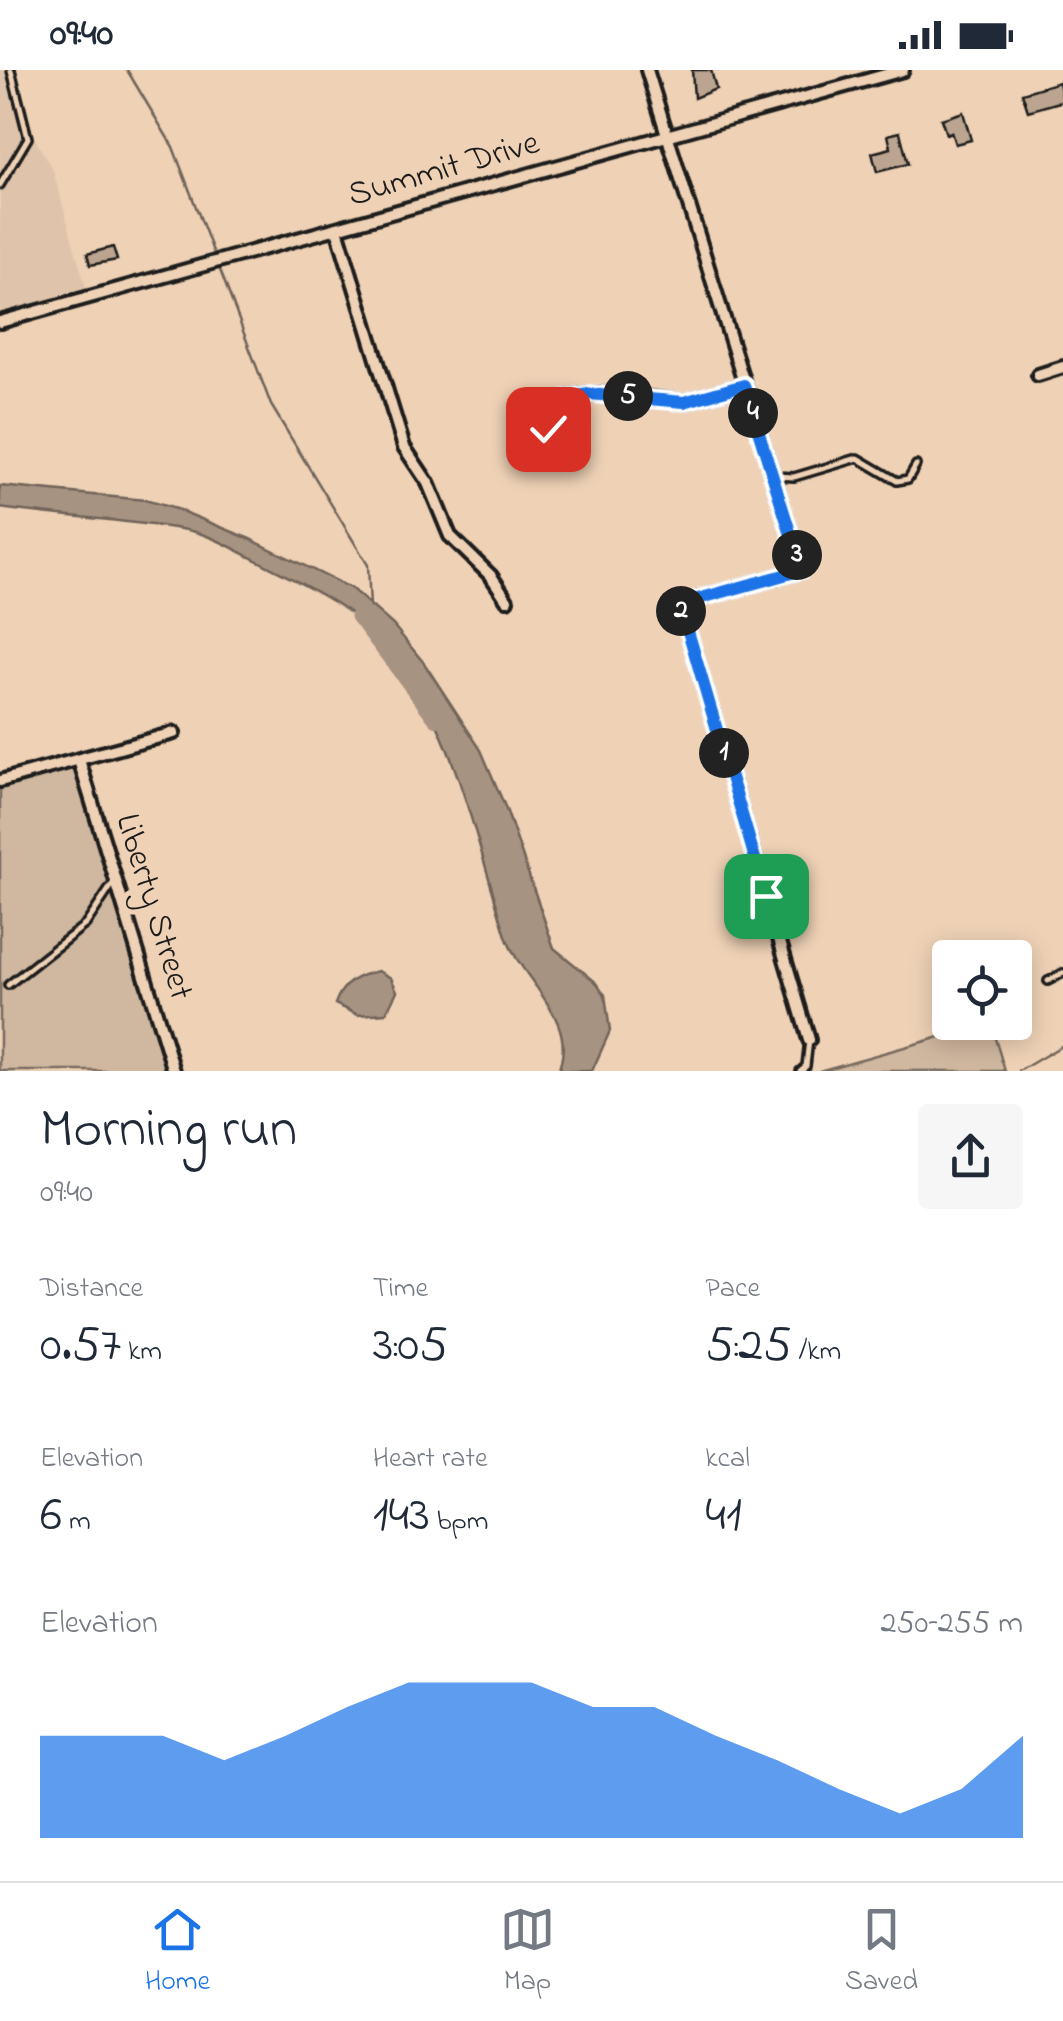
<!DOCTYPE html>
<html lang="en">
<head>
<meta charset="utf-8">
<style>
  body { margin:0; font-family:"Indie Flower",sans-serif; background:#f6f6f7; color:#1f2937; height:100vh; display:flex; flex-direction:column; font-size:38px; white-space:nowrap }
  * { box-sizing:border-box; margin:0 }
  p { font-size:32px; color:#747a83 }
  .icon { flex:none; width:55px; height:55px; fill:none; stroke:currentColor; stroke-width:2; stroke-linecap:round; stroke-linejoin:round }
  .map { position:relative; height:1001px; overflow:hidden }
  .sheet { display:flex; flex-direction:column; background:#fff; flex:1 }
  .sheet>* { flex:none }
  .tools { position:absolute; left:932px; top:870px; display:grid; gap:20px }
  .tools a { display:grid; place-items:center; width:100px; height:100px; border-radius:10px; background:#fff; box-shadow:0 5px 25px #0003; font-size:50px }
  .pin { position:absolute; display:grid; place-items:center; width:85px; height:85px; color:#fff; margin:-42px; border-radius:20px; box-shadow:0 5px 15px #0006 }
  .km { position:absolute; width:50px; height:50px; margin:-25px; border-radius:50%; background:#222; color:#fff; font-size:28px; line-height:50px; text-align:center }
  .round { display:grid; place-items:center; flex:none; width:105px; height:105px; border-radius:10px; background:#f6f6f7 }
  .overview { display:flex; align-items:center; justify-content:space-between; height:170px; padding:0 40px }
  h1 { font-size:55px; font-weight:600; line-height:75px }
  .stats { display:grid; grid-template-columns:repeat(3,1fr); gap:15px; height:170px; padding:10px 40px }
  .stats div { display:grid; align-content:center }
  .stats b { font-size:50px; font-weight:600 }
  .stats small { font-size:28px; font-weight:400 }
  .stats p { font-size:28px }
  .chart { height:280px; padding:20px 40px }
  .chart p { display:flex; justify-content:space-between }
  .chart svg { width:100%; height:180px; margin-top:10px; fill:#1a73e8; opacity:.7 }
  .status { display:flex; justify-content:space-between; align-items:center; height:70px; padding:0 50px; background:#fff; direction:ltr }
  .status svg { height:28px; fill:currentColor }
  .dock { display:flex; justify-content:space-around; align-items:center; height:140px; border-top:2px solid #e0e1e3; background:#fff; font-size:28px; color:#747a83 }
  .dock a { display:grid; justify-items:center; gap:5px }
  .dock .on { color:#1a73e8 }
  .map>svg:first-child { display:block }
  .built { fill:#dfc4ab }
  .green { fill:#d0b8a0; stroke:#766a5e; stroke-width:2.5 }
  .water { fill:#a79382; stroke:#6f6359; stroke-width:2.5 }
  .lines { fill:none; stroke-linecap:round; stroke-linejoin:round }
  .stream { stroke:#6f6359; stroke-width:2.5 }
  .river { stroke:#a79382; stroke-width:18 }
  .building { fill:#bba590; stroke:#1c1c1c; stroke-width:2.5 }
  .service-casing { stroke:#1c1c1c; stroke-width:12 }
  .minor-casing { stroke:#1c1c1c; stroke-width:18 }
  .service { stroke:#efd2b6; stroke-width:5 }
  .minor { stroke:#efd2b6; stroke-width:10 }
  .route-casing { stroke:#fff; stroke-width:20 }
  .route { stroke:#1a73e8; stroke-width:12 }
  .labels { text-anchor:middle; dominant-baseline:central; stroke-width:10; stroke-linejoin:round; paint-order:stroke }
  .street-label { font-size:35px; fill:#1c1c1c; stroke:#efd2b6 }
</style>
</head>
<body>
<div class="status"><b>09:40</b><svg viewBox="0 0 49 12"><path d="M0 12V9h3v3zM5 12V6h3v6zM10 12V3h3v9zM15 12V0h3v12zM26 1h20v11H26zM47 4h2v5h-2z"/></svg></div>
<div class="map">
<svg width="1063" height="1001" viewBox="0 0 1063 1001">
  <rect width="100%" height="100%" fill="#efd2b6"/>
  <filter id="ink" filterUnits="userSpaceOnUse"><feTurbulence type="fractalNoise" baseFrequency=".01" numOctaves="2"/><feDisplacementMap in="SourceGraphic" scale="20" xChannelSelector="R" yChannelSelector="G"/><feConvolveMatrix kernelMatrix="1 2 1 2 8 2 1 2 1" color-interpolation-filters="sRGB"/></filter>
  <g filter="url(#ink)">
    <path class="built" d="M0 0H15L35 69 53 100 88 225 0 250Z"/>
    <g class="green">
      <path d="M75 697 168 1001H0V718Z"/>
      <path d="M990 952 1005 1001H819L990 953Z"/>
    </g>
    <g class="water">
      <path d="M0 416 145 430 179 440 250 469 352 519 393 555 424 593 481 680 506 739 554 878 597 913 605 925 610 961 592 1001H558C580 948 521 912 506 866 478 776 459 684 410 602 378 550 311 518 258 491 234 479 209 463 181 459 122 450 60 446 0 438Z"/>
      <path d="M378 901 391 908 397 921 386 943 358 945 335 934C342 913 358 905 378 901Z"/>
    </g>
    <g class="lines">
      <g class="stream">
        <path d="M127 0 173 77 214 184"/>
        <path d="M220 200 271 335 368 495 370 537"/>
        <path d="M1019 1001 1063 975"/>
      </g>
      <path class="river" d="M359 545 437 648"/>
    </g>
    <g class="building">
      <path d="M692 0H711L716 19 694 28Z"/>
      <path d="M1059 12 1063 31 1028 41 1022 23Z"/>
      <path d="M963 42 971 70 955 74 951 62 946 64 941 49Z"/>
      <path d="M900 62 908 94 877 102 872 83 891 78 888 65Z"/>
      <path d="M113 177 117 190 90 195 87 184Z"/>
    </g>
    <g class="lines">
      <defs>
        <g id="service">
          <path d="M0 115 28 68 11 0"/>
          <path d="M776 406 794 407 858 388 897 411 908 409 916 395"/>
          <path d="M1048 911 1063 903"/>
          <path d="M8 915 86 854 114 812"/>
          <path d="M800 1001 806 996 809 970"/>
        </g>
        <g id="minor">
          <path d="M647 0 802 500 680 534 809 970"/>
          <path d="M337 159 404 377 428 413 450 466 491 506 507 530"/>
          <path d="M0 252 903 0"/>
          <path d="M1038 305 1063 297"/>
          <path d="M564 328 576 339 577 347 571 355 561 361 548 359 544 350 564 328 589 324 624 325 684 332 744 315"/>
          <path d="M79 690 174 1001"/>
          <path d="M0 711 174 663"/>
        </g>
      </defs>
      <use href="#service" class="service-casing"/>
      <use href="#minor" class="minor-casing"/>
      <use href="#service" class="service"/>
      <use href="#minor" class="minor"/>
    </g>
  </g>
  <g class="lines" filter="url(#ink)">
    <defs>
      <path id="route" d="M548 359 544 350 564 328 589 324 684 332 744 315 802 500 680 534 766 826"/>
    </defs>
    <use href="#route" class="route-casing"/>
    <use href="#route" class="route"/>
  </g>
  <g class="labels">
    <g class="street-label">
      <text transform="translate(444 100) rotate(-16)">Summit Drive</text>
      <text transform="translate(153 837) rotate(73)">Liberty Street</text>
    </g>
  </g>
</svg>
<div class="tools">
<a><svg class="icon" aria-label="locate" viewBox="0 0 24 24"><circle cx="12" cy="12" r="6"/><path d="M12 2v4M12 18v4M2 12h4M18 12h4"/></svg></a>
</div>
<div class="pin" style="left:766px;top:826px;background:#1e9e55"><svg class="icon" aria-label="arrive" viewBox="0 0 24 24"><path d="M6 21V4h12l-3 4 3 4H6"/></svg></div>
<div class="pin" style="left:548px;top:359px;background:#d93025"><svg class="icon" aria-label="check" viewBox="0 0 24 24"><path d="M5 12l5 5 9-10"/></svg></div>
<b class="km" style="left:724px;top:683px">1</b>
<b class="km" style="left:681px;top:541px">2</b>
<b class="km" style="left:797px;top:485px">3</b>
<b class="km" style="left:753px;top:343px">4</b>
<b class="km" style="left:628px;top:326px">5</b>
</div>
<section class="sheet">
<div class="overview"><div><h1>Morning run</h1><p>09:40</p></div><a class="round"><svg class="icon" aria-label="share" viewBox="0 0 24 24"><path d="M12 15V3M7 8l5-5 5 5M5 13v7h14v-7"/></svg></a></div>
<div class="stats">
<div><p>Distance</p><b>0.57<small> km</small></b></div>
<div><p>Time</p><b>3:05</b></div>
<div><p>Pace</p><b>5:25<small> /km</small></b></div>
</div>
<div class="stats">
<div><p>Elevation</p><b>6<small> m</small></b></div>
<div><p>Heart rate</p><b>143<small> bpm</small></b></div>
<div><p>kcal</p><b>41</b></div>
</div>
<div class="chart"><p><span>Elevation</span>250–255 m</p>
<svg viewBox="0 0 160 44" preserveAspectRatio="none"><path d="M0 44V19L10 19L20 19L30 25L40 19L50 12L60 6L70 6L80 6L90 12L100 12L110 19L120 25L130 32L140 38L150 32L160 19V44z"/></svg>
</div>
</section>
<nav class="dock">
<a class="on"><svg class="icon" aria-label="home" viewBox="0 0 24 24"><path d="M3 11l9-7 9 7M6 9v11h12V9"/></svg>Home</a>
<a><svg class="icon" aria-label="map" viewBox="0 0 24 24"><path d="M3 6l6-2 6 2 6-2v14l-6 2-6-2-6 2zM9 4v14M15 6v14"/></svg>Map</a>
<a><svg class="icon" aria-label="saved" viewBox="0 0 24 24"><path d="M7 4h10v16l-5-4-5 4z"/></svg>Saved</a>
</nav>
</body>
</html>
